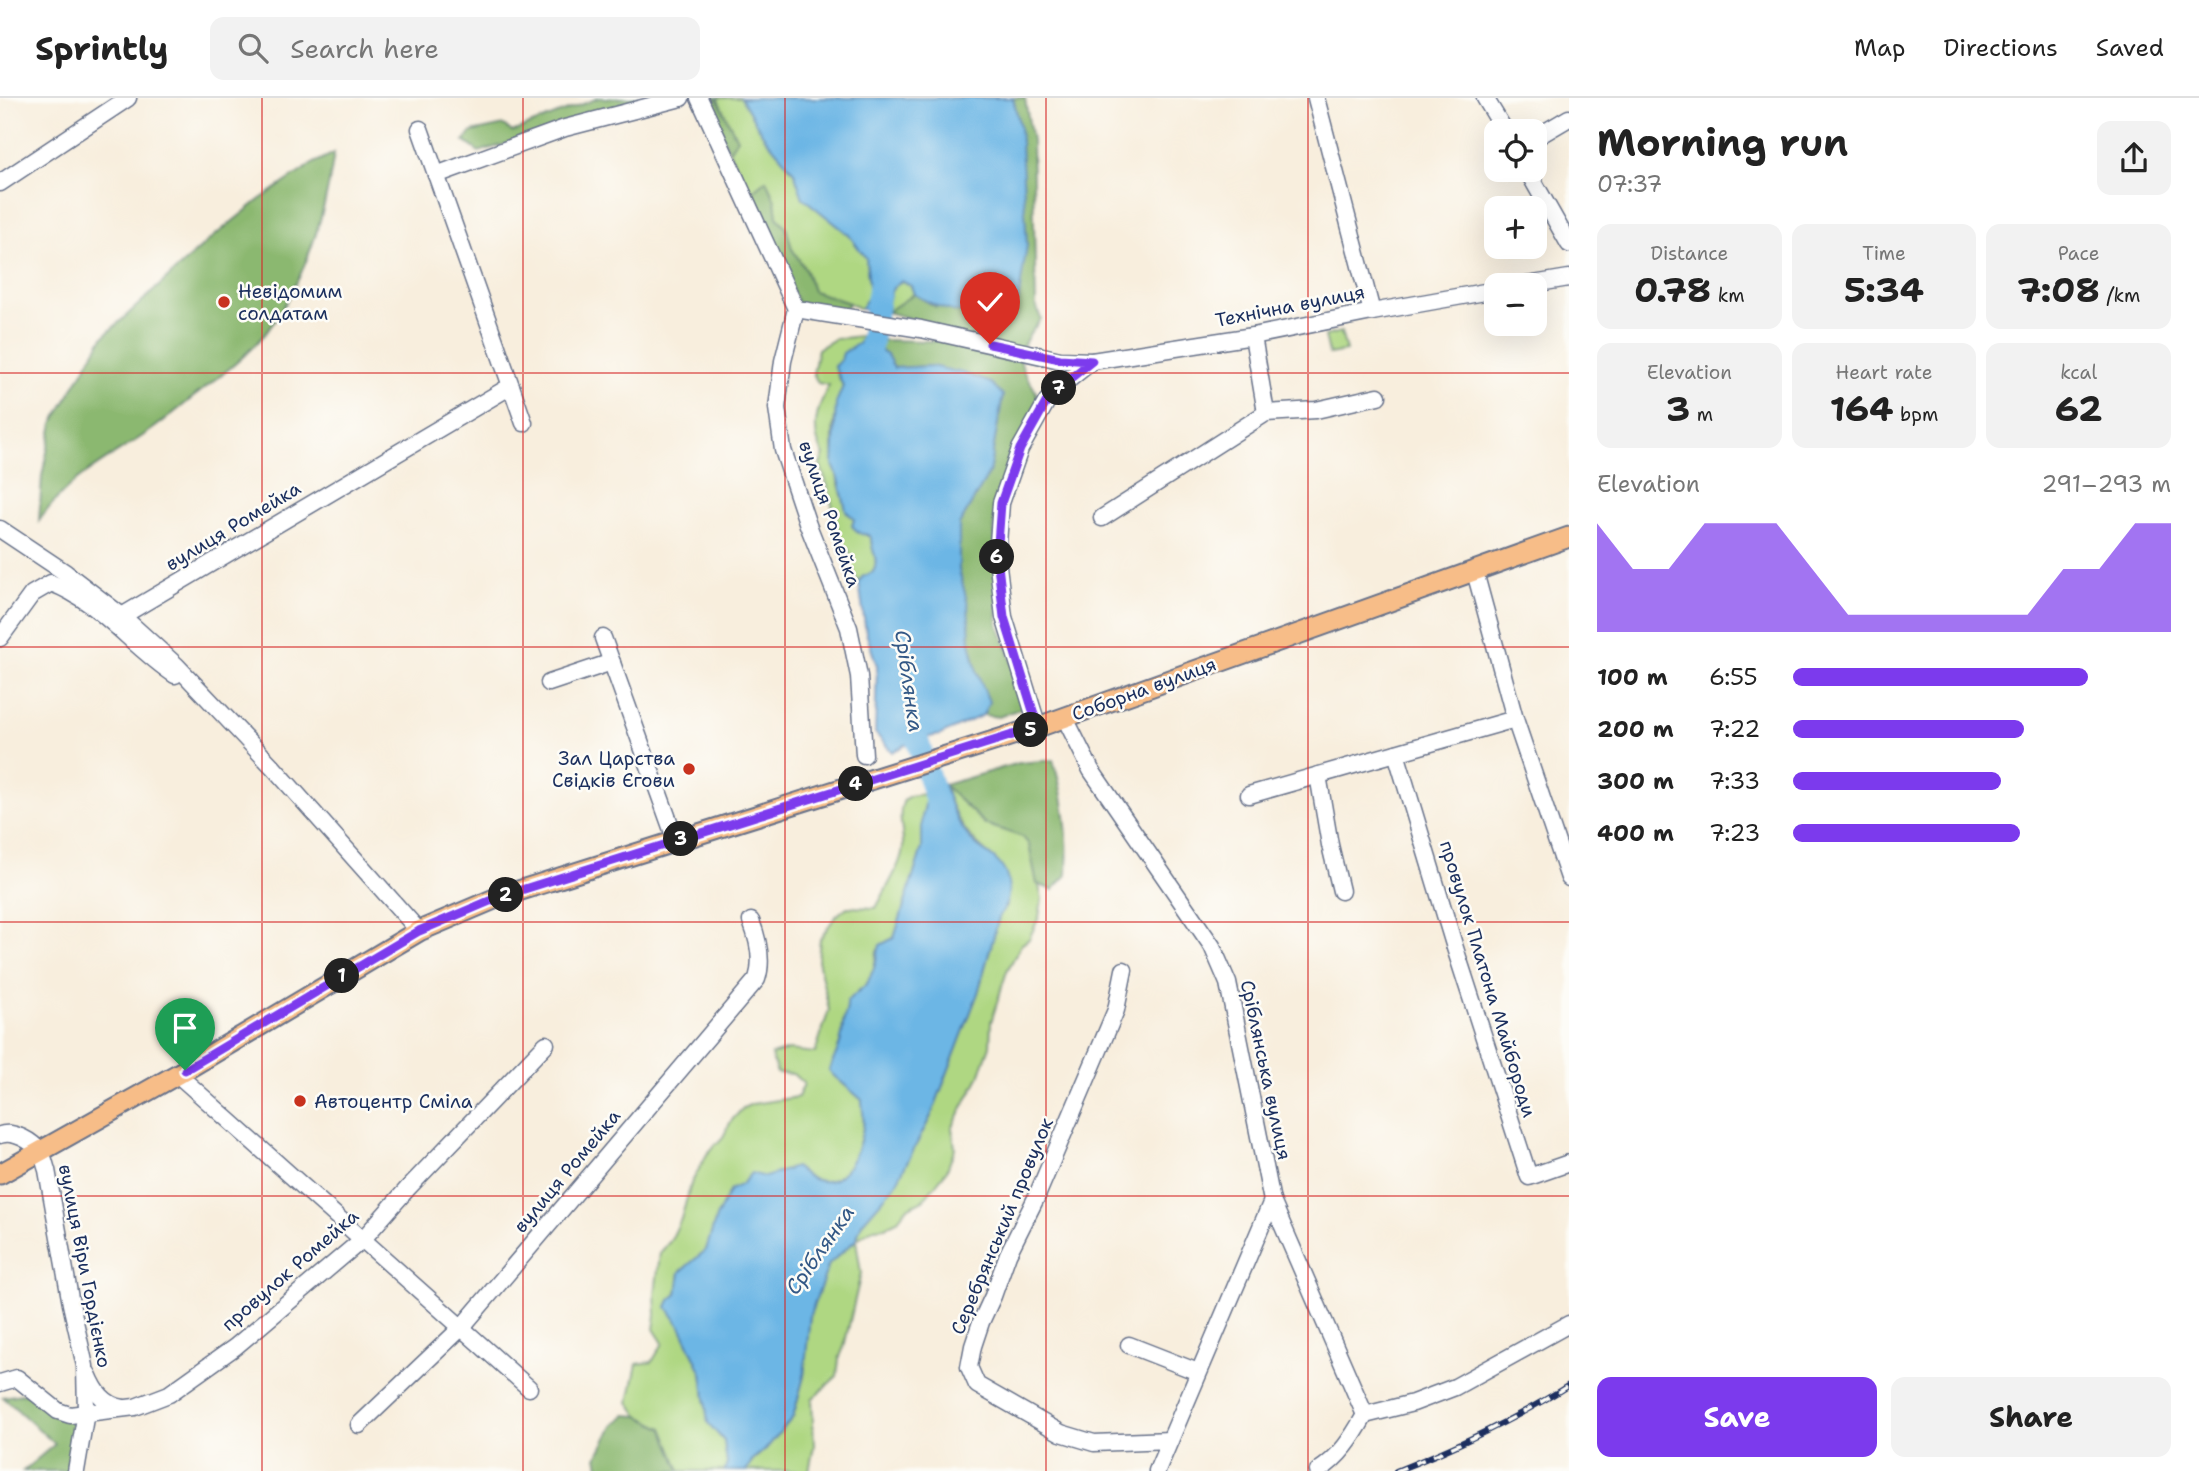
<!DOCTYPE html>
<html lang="en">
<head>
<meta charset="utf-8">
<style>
  body { margin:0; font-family:"Shantell Sans",sans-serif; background:#f2f2f2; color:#222; height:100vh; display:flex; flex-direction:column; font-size:26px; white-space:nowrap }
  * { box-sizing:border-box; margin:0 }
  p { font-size:23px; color:#767676 }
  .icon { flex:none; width:38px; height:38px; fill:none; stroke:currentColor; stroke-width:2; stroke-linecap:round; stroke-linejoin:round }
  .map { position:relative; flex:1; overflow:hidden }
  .drawer { display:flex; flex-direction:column; background:#fff; width:630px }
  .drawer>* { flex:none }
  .tools { position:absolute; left:1484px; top:21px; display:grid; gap:14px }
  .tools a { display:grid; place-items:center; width:63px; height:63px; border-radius:14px; background:#fff; box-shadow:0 7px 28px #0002; font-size:35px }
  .pin { position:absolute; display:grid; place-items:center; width:60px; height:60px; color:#fff; margin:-72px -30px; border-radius:50% 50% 50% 0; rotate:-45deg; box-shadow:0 0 7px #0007 }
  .pin .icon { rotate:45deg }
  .km { position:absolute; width:35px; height:35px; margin:-18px; border-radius:50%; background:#222; color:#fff; font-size:19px; line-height:35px; text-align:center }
  .round { display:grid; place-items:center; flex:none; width:74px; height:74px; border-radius:14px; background:#f2f2f2 }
  .overview { display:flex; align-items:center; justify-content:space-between; height:119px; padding:0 28px }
  h1 { font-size:38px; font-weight:700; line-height:52px }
  .figures { display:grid; grid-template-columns:repeat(3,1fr); gap:10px; height:119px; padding:7px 28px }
  .figures div { display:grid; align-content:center; border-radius:14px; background:#f2f2f2; text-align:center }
  .figures b { font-size:35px; font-weight:700 }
  .figures small { font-size:19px; font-weight:400 }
  .figures p { font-size:19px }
  .chart { height:196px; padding:14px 28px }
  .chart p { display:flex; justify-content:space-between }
  .chart svg { width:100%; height:126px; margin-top:7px; fill:#7c3aed; opacity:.7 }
  .button { display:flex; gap:14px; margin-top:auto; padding:14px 28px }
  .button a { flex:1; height:80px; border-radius:14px; background:#7c3aed; color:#fff; font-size:28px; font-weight:700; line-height:80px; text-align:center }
  .button a+a { background:#f2f2f2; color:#222 }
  ul { padding:0 28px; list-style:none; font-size:23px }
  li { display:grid; grid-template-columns:112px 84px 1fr; align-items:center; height:52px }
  li i { height:18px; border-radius:9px; background:#7c3aed }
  header { display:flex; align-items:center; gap:42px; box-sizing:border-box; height:98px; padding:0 35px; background:#fff; border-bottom:2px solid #e0e0e0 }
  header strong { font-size:33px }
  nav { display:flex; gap:38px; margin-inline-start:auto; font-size:24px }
  .search { width:490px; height:63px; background:#f2f2f2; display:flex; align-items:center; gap:18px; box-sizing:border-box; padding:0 24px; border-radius:14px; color:#767676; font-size:26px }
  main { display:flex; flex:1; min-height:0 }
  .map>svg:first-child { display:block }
  .green { fill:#afd782; stroke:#658370; stroke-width:2 }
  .forest { fill:#8bb870; stroke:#537467; stroke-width:2 }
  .water { fill:#6cb6e5; stroke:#4472a2; stroke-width:2 }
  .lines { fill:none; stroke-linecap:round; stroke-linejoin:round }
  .river { stroke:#6cb6e5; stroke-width:23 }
  .minor-casing { stroke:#68728a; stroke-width:19 }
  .major-casing { stroke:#68728a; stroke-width:23 }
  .minor { stroke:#fff; stroke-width:16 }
  .major { stroke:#f7bd88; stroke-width:19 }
  .rail-casing { stroke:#1b2f5e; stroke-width:6 }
  .rail { stroke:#fdfcf7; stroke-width:3.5; stroke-dasharray:10; stroke-linecap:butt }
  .route-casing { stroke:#fff; stroke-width:14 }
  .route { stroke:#7c3aed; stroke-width:9 }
  .grid { fill:none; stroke:#d62828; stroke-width:2; stroke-opacity:0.55 }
  .poi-dot { fill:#c8321e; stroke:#fdfcf7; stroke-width:2.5 }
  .labels { text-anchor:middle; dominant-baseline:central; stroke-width:5; stroke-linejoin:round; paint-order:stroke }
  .poi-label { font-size:19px; fill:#1b2f5e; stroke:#fdfcf7; text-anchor:start }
  .street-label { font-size:19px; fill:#1b2f5e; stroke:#fdfcf7 }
  .water-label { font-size:21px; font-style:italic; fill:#335886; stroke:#fdfcf7 }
</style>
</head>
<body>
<header>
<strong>Sprintly</strong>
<div class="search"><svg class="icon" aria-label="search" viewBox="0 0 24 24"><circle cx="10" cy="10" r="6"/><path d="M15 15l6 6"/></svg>Search here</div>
<nav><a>Map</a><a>Directions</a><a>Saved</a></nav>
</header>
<main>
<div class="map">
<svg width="1569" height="1373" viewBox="0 0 1569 1373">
  <rect width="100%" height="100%" fill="#fdfcf7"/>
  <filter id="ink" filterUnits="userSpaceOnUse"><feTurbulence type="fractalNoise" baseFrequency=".0143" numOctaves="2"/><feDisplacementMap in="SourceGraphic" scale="14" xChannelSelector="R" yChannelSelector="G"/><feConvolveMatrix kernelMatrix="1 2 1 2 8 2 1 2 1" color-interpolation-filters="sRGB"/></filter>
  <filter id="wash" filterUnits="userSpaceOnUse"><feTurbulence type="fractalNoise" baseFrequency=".00686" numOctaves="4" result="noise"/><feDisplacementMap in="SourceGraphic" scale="28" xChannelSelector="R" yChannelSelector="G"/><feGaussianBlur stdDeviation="1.57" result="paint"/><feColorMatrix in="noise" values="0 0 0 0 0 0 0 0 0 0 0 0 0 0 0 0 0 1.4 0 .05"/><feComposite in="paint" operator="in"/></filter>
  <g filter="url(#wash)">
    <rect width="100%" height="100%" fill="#f8eedd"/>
    <g class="green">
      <path d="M717 0H741L763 37 794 74 803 100 848 136 866 160 870 197 860 211 849 205 813 193 805 171 792 151 786 129 777 119 775 102 766 82 749 96 729 53 726 20Z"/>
      <path d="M902 183 911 188 914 196 887 214C888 202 890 187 902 183Z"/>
      <path d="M1341 234 1346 253 1329 256 1325 238Z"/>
      <path d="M861 238 859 245 837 276 843 288C829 328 830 357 842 397 846 407 845 414 854 421L852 428 859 435 868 437 871 440C871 453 880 462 873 475L862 479 859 485 849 468 850 454 842 445 835 421 829 392 820 366 824 357C809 334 817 310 829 287L818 285 813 275 818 251 835 241Z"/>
      <path d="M944 687 985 726 1023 739 1029 746 1042 801 1039 819 1029 841 1021 847 1007 873 991 924 990 948 978 981 952 1030 955 1050 947 1072 923 1102 907 1110 897 1123 885 1129 874 1130 856 1142 861 1175 844 1249 839 1261 837 1278 812 1301 814 1348 809 1373H746L754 1361 765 1352 793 1319 804 1278 810 1217 829 1166 856 1142 862 1125 896 1086 931 1018 978 895 999 819 1006 808 995 761C967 740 954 720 944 687Z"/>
      <path d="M928 695 922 719V750L894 840 887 843 877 853 874 870 867 886 856 895 843 924 842 941 830 972 833 977 862 1002C862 1011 865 1021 863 1030 859 1053 844 1093 813 1081 807 1079 800 1073 795 1069L730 1092 716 1120 706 1152 680 1174 677 1196 670 1202 667 1209 680 1228 702 1275 708 1325 724 1343 727 1365 725 1373H680L663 1330 639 1318 629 1304 637 1266 652 1264 663 1245 654 1231 656 1217 655 1196 660 1155 671 1142 681 1121 691 1086 707 1056 723 1039 731 1023 743 1010 752 1006 798 999 804 986 793 976 777 975 771 957 789 952 815 955 829 912 818 862 820 841 835 819 847 809 876 810C884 794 902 766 903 749 904 734 897 719 903 704 907 695 919 698 928 695Z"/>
    </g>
    <g class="forest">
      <path d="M598 0H660L479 54 464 43 472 34 504 27 512 34Z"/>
      <path d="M705 0H717L737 41 729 53Z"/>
      <path d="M1013 0H1025L1032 43 1036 207 1041 221C1030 236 1015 251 1023 271 1027 283 1036 288 1038 301L994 418 998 526 1009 554 1022 610 999 619 983 617 989 604 977 574 970 544 967 505 959 472V427L989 375 1003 297 931 268 894 270 887 257 882 254 879 248 881 242 933 243 927 225 887 214 914 196 936 209 1020 29Z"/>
      <path d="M334 55C326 111 310 167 280 215 259 249 227 273 196 297 181 309 166 322 150 333 107 363 71 377 39 423L42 378 53 325 103 239 208 143 259 102 312 66Z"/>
      <path d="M766 82 775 102 777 119 786 129 792 151 805 171 813 193 849 205 843 215 799 207 749 96Z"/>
      <path d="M1053 662C1065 700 1069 738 1067 777L1053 792 1037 786 1029 747 1023 739 985 726 944 687 1019 665Z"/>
      <path d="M34 1294 78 1317 76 1373H23L55 1346 3 1299Z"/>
      <path d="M625 1317 639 1318 663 1330 680 1373H600L597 1359 613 1328Z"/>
    </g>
    <g class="water">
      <path d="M741 0H1013L1020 29 1027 147 1018 204C968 215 960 223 914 196L911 188 902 183C890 187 888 202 887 214L860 211 870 197 866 160 848 136 803 100 794 74 763 37Z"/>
      <path d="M867 237 881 242 879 248 882 254 887 257 894 270 931 268 963 275 991 285 1003 297 989 375 959 427V472L968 507 970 544 977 574 989 604 983 617 940 637 917 641 892 654 875 635 877 568 866 535 859 485 862 479 873 474C880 462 871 453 871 440L868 437 859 435 852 428 854 421 846 413 839 381 833 367 836 305 843 288 834 268 841 262 843 255 859 245Z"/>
      <path d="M944 687C950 708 958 728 973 744 979 751 988 755 995 761 1013 777 1012 800 999 819L978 895 931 1018 896 1086 862 1125 856 1142 829 1166 810 1217 804 1278 793 1319 765 1352 753 1361 746 1373H725L727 1365 724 1343 708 1325 702 1275 680 1228 667 1209 670 1202 677 1196 680 1174 706 1152 716 1120 730 1092 742 1086 751 1075 765 1079 795 1069C800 1073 807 1079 813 1081 844 1093 859 1053 863 1030 865 1021 862 1011 862 1002L833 977 829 972C836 956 843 943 843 926 844 917 848 913 847 903L867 886 874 870 880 847 894 840 922 750V719L928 695Z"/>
    </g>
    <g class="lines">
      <g class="river">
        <path d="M870 269 869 258 881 182"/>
        <path d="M914 612 917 641 942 721"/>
      </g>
    </g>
  </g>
  <g filter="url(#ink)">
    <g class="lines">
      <defs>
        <g id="minor">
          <path d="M699 0 796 211 783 263 777 310 783 352 808 427 849 530 859 578 864 657"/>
          <path d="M1316 0 1372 214"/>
          <path d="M1485 0 1505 33"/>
          <path d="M420 31 511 288"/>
          <path d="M1535 40 1569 20"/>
          <path d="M1527 72 1569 146"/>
          <path d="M436 77 565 30 681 0"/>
          <path d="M0 85 128 0"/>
          <path d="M1527 187 1569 180"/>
          <path d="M796 211 921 231 1060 262 1092 263 1253 238 1372 214 1496 192"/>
          <path d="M1253 238 1266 315"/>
          <path d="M1102 420 1266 315 1316 312 1378 298"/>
          <path d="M0 431 66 475 122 518 177 568 273 669 419 833"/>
          <path d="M1475 474 1515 621 1569 780"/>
          <path d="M122 518 511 288 524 325"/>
          <path d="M0 540 32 496 51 485C99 502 132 549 175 577"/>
          <path d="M603 540 676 743"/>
          <path d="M549 585 612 564"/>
          <path d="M1065 620 1091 672 1212 848 1228 885 1272 1103 1365 1317"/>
          <path d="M1038 629 1004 519 997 459 1001 405 1020 351 1047 303 1062 287 1092 263"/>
          <path d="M1396 655 1455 850 1529 1079 1569 1065"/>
          <path d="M1318 677 1330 747 1341 793"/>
          <path d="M1249 697 1515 621"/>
          <path d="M1124 872 1116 912 1036 1100 1008 1156 993 1198 981 1224 973 1248 969 1269 977 1287 1061 1335 1094 1345 1170 1342"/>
          <path d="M177 976 529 1290"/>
          <path d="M0 1037C13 1032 33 1043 41 1055 44 1059 45 1067 47 1072L71 1206 85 1268 86 1314 76 1373"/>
          <path d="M1129 1247 1198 1274"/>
          <path d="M88 1276C95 1293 104 1307 123 1310"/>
          <path d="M0 1285 17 1280 58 1313 70 1317 135 1309 169 1296 235 1249 363 1141 408 1090 546 946"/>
          <path d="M359 1327 461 1230 757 881C763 863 758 841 751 823"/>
          <path d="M1157 1373 1272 1103"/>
          <path d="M1318 1373C1340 1359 1352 1340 1365 1317L1413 1305 1455 1289 1569 1226"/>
        </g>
        <path id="major" d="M0 1076 185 972 419 833 499 799 1038 629 1569 439"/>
      </defs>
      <use href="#minor" class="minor-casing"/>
      <use href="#major" class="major-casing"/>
      <use href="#minor" class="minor"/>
      <use href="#major" class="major"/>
      <defs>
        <path id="rail" d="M1396 1373C1456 1349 1514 1322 1569 1287"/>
      </defs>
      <use href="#rail" class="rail-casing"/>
      <use href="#rail" class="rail"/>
    </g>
  </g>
  <g class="lines" filter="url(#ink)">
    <defs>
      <path id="route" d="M185 972 419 833 499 799 1038 629 1004 519 997 459 1001 405 1020 351 1047 303 1062 287 1092 263 1060 261 990 246"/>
    </defs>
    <use href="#route" class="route-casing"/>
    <use href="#route" class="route"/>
  </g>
  <path class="grid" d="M262 0V1373M523 0V1373M785 0V1373M1046 0V1373M1308 0V1373M0 275H1569M0 549H1569M0 824H1569M0 1098H1569"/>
  <g class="poi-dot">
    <circle cx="224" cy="204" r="7"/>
    <circle cx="689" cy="671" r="7"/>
    <circle cx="300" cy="1003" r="7"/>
  </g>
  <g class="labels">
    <g class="poi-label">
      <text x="238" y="193">Невідомим<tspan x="238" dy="22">солдатам</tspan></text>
      <text x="675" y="660" text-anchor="end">Зал Царства<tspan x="675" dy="22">Свідків Єгови</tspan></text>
      <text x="314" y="1003">Автоцентр Сміла</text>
    </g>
    <g class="street-label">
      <text transform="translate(1290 208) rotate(-11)">Технічна вулиця</text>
      <text transform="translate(830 416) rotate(71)">вулиця Ромейка</text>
      <text transform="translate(233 428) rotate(-31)">вулиця Ромейка</text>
      <text transform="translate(1144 591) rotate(-20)">Соборна вулиця</text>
      <text transform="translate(1488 881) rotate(73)">провулок Платона Майбороди</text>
      <text transform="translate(1266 972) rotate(78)">Сріблянська вулиця</text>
      <text transform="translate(567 1073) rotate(-50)">вулиця Ромейка</text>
      <text transform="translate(1002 1128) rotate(-67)">Серебрянський провулок</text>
      <text transform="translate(85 1168) rotate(79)">вулиця Віри Гордієнко</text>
      <text transform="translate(290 1172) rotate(-41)">провулок Ромейка</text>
    </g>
    <g class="water-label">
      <text transform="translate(909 583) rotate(82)">Сріблянка</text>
      <text transform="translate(820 1152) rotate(-55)">Сріблянка</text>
    </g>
  </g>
</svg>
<div class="tools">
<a><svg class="icon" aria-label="locate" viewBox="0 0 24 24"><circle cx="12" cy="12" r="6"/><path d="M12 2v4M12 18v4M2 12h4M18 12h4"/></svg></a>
<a>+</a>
<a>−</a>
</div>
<div class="pin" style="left:185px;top:972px;background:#1e9e55"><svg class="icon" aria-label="arrive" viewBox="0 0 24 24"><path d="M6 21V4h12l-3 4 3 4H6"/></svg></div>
<div class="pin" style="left:990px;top:246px;background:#d93025"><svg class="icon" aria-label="check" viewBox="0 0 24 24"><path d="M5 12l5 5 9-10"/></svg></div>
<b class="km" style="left:342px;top:878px">1</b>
<b class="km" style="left:506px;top:797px">2</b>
<b class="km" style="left:681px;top:741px">3</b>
<b class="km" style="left:856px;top:686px">4</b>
<b class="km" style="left:1031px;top:632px">5</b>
<b class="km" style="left:997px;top:459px">6</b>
<b class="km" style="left:1059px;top:290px">7</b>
</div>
<section class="drawer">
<div class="overview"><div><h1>Morning run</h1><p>07:37</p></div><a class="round"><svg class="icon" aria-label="share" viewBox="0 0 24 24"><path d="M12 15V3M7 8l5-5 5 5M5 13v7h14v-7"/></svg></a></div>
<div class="figures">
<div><p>Distance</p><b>0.78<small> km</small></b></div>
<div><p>Time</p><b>5:34</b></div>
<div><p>Pace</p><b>7:08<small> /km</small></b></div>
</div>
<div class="figures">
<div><p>Elevation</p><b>3<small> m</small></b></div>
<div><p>Heart rate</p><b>164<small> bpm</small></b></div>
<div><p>kcal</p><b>62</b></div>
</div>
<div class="chart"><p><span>Elevation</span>291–293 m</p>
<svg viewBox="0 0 160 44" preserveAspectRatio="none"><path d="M0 44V6L10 22L20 22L30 6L40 6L50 6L60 22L70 38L80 38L90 38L100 38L110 38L120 38L130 22L140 22L150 6L160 6V44z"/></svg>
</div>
<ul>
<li><b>100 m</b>6:55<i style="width:78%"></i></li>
<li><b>200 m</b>7:22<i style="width:61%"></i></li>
<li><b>300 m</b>7:33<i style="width:55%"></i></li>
<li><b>400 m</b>7:23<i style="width:60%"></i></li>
</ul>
<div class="button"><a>Save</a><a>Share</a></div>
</section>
</main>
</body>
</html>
